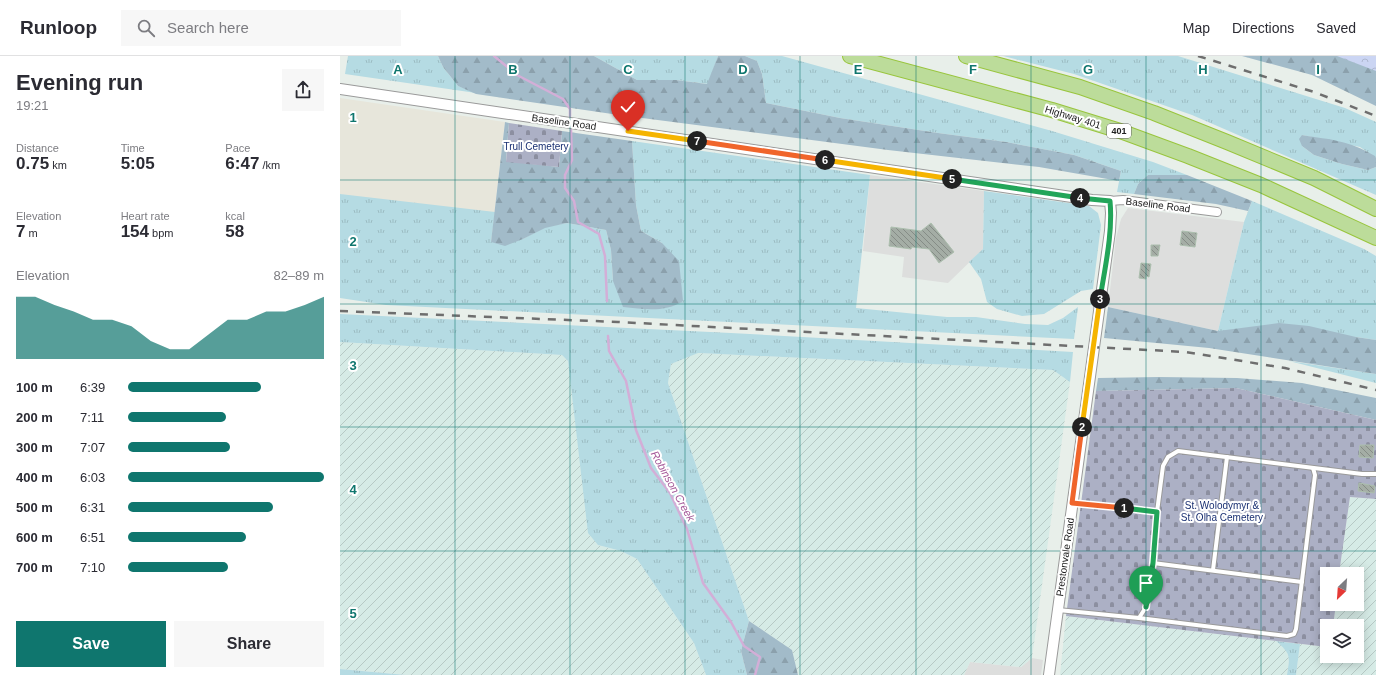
<!DOCTYPE html>
<html lang="en">
<head>
<meta charset="utf-8">
<style>
  body { margin:0; font-family:Helvetica,sans-serif; background:#f7f7f7; color:#2b2b33; height:100vh; display:flex; flex-direction:column; font-size:15px; white-space:nowrap }
  * { box-sizing:border-box; margin:0 }
  p { font-size:13px; color:#7c7c81 }
  .icon { flex:none; width:22px; height:22px; fill:none; stroke:currentColor; stroke-width:2; stroke-linecap:round; stroke-linejoin:round }
  .map { position:relative; flex:1; overflow:hidden }
  .sheet { display:flex; flex-direction:column; background:#fff; width:340px }
  .sheet>* { flex:none }
  .needle { width:26px; rotate:205deg }
  .controls { position:absolute; left:980px; top:511px; display:grid; gap:8px }
  .controls a { display:grid; place-items:center; width:44px; height:44px; border-radius:0px; background:#fff; box-shadow:0 2px 10px #0003; font-size:20px }
  .pin { position:absolute; display:grid; place-items:center; width:34px; height:34px; color:#fff; margin:-41px -17px; border-radius:50% 50% 50% 0; rotate:-45deg; box-shadow:0 0 4px #0007 }
  .pin .icon { rotate:45deg }
  .km { position:absolute; width:20px; height:20px; margin:-10px; border-radius:50%; background:#222; color:#fff; font-size:11px; line-height:20px; text-align:center }
  .round { display:grid; place-items:center; flex:none; width:42px; height:42px; border-radius:0px; background:#f7f7f7 }
  .head { display:flex; align-items:center; justify-content:space-between; height:68px; padding:0 16px }
  h1 { font-size:22px; font-weight:700; line-height:30px }
  .figures { display:grid; grid-template-columns:repeat(3,1fr); gap:6px; height:68px; padding:4px 16px }
  .figures div { display:grid; align-content:center }
  .figures b { font-size:17px; font-weight:700 }
  .figures small { font-size:11px; font-weight:400 }
  .figures p { font-size:11px }
  .chart { height:112px; padding:8px 16px }
  .chart p { display:flex; justify-content:space-between }
  .chart svg { width:100%; height:72px; margin-top:4px; fill:#0f766e; opacity:.7 }
  .cta { display:flex; gap:8px; margin-top:auto; padding:8px 16px }
  .cta a { flex:1; height:46px; border-radius:0px; background:#0f766e; color:#fff; font-size:16px; font-weight:700; line-height:46px; text-align:center }
  .cta a+a { background:#f7f7f7; color:#2b2b33 }
  ul { padding:0 16px; list-style:none; font-size:13px }
  li { display:grid; grid-template-columns:64px 48px 1fr; align-items:center; height:30px }
  li i { height:10px; border-radius:5px; background:#0f766e }
  header { display:flex; align-items:center; gap:24px; box-sizing:border-box; height:56px; padding:0 20px; background:#fff; border-bottom:1px solid #e1e1e2 }
  header strong { font-size:19px }
  nav { display:flex; gap:22px; margin-inline-start:auto; font-size:14px }
  .search { width:280px; height:36px; background:#f7f7f7; display:flex; align-items:center; gap:10px; box-sizing:border-box; padding:0 14px; border-radius:0px; color:#7c7c81; font-size:15px }
  main { display:flex; flex:1; min-height:0 }
  .map>svg:first-child { display:block }
  .residential { fill:#dddedd }
  .industrial { fill:#e7e6db }
  .farmland { fill:url(#farmland-furrows) }
  .grass { fill:url(#grass-tufts) }
  .forest { fill:url(#forest-firs) }
  .cemetery { fill:url(#cemetery-stones) }
  .park { fill:url(#park-crowns) }
  .lines { fill:none; stroke-linecap:round; stroke-linejoin:round }
  .stream { stroke:#d3aed7; stroke-width:2.5 }
  .building { fill:url(#building-back-hatch); stroke:#acbfae }
  .service-casing { stroke:#9a9a9a; stroke-width:6 }
  .minor-casing { stroke:#9a9a9a; stroke-width:10 }
  .tertiary-casing { stroke:#9a9a9a; stroke-width:12 }
  .motorway-casing { stroke:#99c53d; stroke-width:16 }
  .service { stroke:#fff; stroke-width:4 }
  .minor { stroke:#fff; stroke-width:8 }
  .tertiary { stroke:#fff; stroke-width:10 }
  .motorway { stroke:#bcdc9a; stroke-width:14 }
  .rail { stroke:#6e6e6e; stroke-width:2.5; stroke-dasharray:8 8; stroke-linecap:butt }
  .split-1-casing { stroke:#fff; stroke-width:8 }
  .split-2-casing { stroke:#fff; stroke-width:8 }
  .split-3-casing { stroke:#fff; stroke-width:8 }
  .split-4-casing { stroke:#fff; stroke-width:8 }
  .split-5-casing { stroke:#fff; stroke-width:8 }
  .split-6-casing { stroke:#fff; stroke-width:8 }
  .split-7-casing { stroke:#fff; stroke-width:8 }
  .split-8-casing { stroke:#fff; stroke-width:8 }
  .split-1 { stroke:#22a559; stroke-width:5 }
  .split-2 { stroke:#f0652b; stroke-width:5 }
  .split-3 { stroke:#f5b400; stroke-width:5 }
  .split-4 { stroke:#22a559; stroke-width:5 }
  .split-5 { stroke:#22a559; stroke-width:5 }
  .split-6 { stroke:#f5b400; stroke-width:5 }
  .split-7 { stroke:#f0652b; stroke-width:5 }
  .split-8 { stroke:#f5b400; stroke-width:5 }
  .grid { fill:none; stroke:#0f766e; stroke-width:1; stroke-opacity:0.55 }
  .labels { text-anchor:middle; dominant-baseline:central; stroke-width:4; stroke-linejoin:round; paint-order:stroke }
  .shield { fill:#fff; stroke:#636363; stroke-width:1 }
  .shield-label { font-size:9px; font-weight:bold; fill:#202020 }
  .street-label { font-size:10px; fill:#202020; stroke:#fff }
  .park-label { font-size:10px; fill:#1a3072; stroke:#fff }
  .water-label { font-size:11px; font-style:italic; fill:#a45898; stroke:#fff }
  .grid-label { font-size:13px; text-anchor:middle; font-weight:bold; fill:#0f766e; stroke:#fff; stroke-width:4; stroke-linejoin:round; paint-order:stroke }
</style>
</head>
<body>
<header>
<strong>Runloop</strong>
<div class="search"><svg class="icon" aria-label="search" viewBox="0 0 24 24"><circle cx="10" cy="10" r="6"/><path d="M15 15l6 6"/></svg>Search here</div>
<nav><a>Map</a><a>Directions</a><a>Saved</a></nav>
</header>
<main>
<section class="sheet">
<div class="head"><div><h1>Evening run</h1><p>19:21</p></div><a class="round"><svg class="icon" aria-label="share" viewBox="0 0 24 24"><path d="M12 15V3M7 8l5-5 5 5M5 13v7h14v-7"/></svg></a></div>
<div class="figures">
<div><p>Distance</p><b>0.75<small> km</small></b></div>
<div><p>Time</p><b>5:05</b></div>
<div><p>Pace</p><b>6:47<small> /km</small></b></div>
</div>
<div class="figures">
<div><p>Elevation</p><b>7<small> m</small></b></div>
<div><p>Heart rate</p><b>154<small> bpm</small></b></div>
<div><p>kcal</p><b>58</b></div>
</div>
<div class="chart"><p><span>Elevation</span>82–89 m</p>
<svg viewBox="0 0 160 44" preserveAspectRatio="none"><path d="M0 44V6L10 6L20 11L30 15L40 20L50 20L60 24L70 33L80 38L90 38L100 29L110 20L120 20L130 15L140 15L150 11L160 6V44z"/></svg>
</div>
<ul>
<li><b>100 m</b>6:39<i style="width:68%"></i></li>
<li><b>200 m</b>7:11<i style="width:50%"></i></li>
<li><b>300 m</b>7:07<i style="width:52%"></i></li>
<li><b>400 m</b>6:03<i style="width:100%"></i></li>
<li><b>500 m</b>6:31<i style="width:74%"></i></li>
<li><b>600 m</b>6:51<i style="width:60%"></i></li>
<li><b>700 m</b>7:10<i style="width:51%"></i></li>
</ul>
<div class="cta"><a>Save</a><a>Share</a></div>
</section>
<div class="map">
<svg width="1036" height="619" viewBox="0 0 1036 619">
  <defs>
    <pattern id="farmland-furrows" width="10" height="10" patternUnits="userSpaceOnUse"><rect width="10" height="10" fill="#d6ebe6"/><path d="M-1 1l2-2M0 10L10 0M9 11l2-2" fill="none" stroke="#b7c9c5"/></pattern>
    <pattern id="grass-tufts" width="24" height="20" patternUnits="userSpaceOnUse"><rect width="24" height="20" fill="#b5dbe3"/><path d="M3 7l-1-3M5 7V3M7 7l1-3M15 17l-1-3M17 17v-4M19 17l1-3" fill="none" stroke="#9bbcc2"/></pattern>
    <pattern id="forest-firs" width="22" height="20" patternUnits="userSpaceOnUse"><rect width="22" height="20" fill="#a2bbc9"/><path d="M5 1l3.5 6h-7zM16 11l3.5 6h-7z" fill="#8ba0ac"/></pattern>
    <pattern id="cemetery-stones" width="16" height="16" patternUnits="userSpaceOnUse"><rect width="16" height="16" fill="#acb0c5"/><path d="M2 7V4a2 2 0 0 1 4 0v3zM10 15v-3a2 2 0 0 1 4 0v3z" fill="#8c8fa0"/></pattern>
    <pattern id="park-crowns" width="20" height="18" patternUnits="userSpaceOnUse"><rect width="20" height="18" fill="#cbd5f3"/><path d="M2 6a3 3 0 1 1 6 0M12 15a3 3 0 1 1 6 0" fill="none" stroke="#aeb7d0"/></pattern>
    <pattern id="building-back-hatch" width="6" height="6" patternUnits="userSpaceOnUse"><rect width="6" height="6" fill="#a4ada5"/><path d="M-1 5l2 2M0 0l6 6M5-1l2 2" fill="none" stroke="#858c86"/></pattern>
  </defs>
  <rect width="100%" height="100%" fill="#e8efea"/>
  <g class="residential">
    <path d="M530 119 644 135 643 193 608 227 562 221 564 201 523 195Z"/>
    <path d="M788 152 904 166 878 275 768 251 776 182 781 163Z"/>
    <path d="M692 602 703 604 701 619H624L630 606 681 611Z"/>
  </g>
  <path class="industrial" d="M0 42 165 66 151 186 0 165Z"/>
  <g class="farmland">
    <path d="M0 286 222 299 228 305 258 489 281 495 297 503 354 587 366 619H66L0 613Z"/>
    <path d="M357 297 713 314 730 326 692 602 681 611 630 606 624 619H458L452 594 409 565 328 327 331 308Z"/>
    <path d="M1010 441 1036 443V619H956L960 588 987 591V600H1017V570H993L996 548H1017V518H999Z"/>
    <path d="M726 560 936 585 946 594 949 602 947 619H720Z"/>
  </g>
  <g class="grass">
    <path d="M8 0H98L103 11 118 30 136 37 5 18Z"/>
    <path d="M254 0H378L368 28 336 24H297Z"/>
    <path d="M405 0H442L712 75 813 106 847 119H808L798 128 794 138 777 136 781 115 734 99 666 86 598 77 500 62 426 47 422 18 417 5Z"/>
    <path d="M663 0H838L1005 52 1036 66V102L1020 91 962 79V90L974 99 1002 108 1028 114 1036 111V139L852 59 734 18Z"/>
    <path d="M292 85 530 119 516 252 607 261H636L685 268 708 269 723 262 738 251 734 283 46 249 0 242V138L155 156 151 186 183 183 205 171 227 167 266 174 271 194 273 225 322 187 301 175 296 149Z"/>
    <path d="M644 135 749 150 758 157 761 169 753 233 741 235 704 258 682 260 657 253 647 246 641 223 629 206 643 193Z"/>
    <path d="M912 145 1024 193 1036 200V284L1016 281 878 275 904 166Z"/>
    <path d="M0 258 391 277 733 296 730 326 713 314 358 297 331 308 328 327 409 565 401 595 407 619H366L354 587 297 503 281 495 258 489 248 477 228 305 222 299 0 286Z"/>
    <path d="M949 305 1036 318V327L1028 325Z"/>
    <path d="M936 585 960 588 956 619H947C950 600 951 598 936 585Z"/>
    <path d="M0 613 66 619H0Z"/>
  </g>
  <g class="forest">
    <path d="M98 0H254L297 24H336L367 28 378 0H405L417 5 422 18 426 47 500 62 598 77 666 86 734 99 781 115 779 125 699 111 548 94 279 59 136 38 118 30 103 11Z"/>
    <path d="M902 0H1036V50L972 19Z"/>
    <path d="M165 66 169 67 166 105 219 111 222 75 292 85 296 149 301 175 322 187 339 205 343 245C325 257 304 253 283 251L273 225 271 194 266 174 227 167 205 172 183 183 165 190 151 186Z"/>
    <path d="M962 79C992 84 1008 84 1035 100L1036 102V111L1028 114 1002 108 974 99 962 90 959 83Z"/>
    <path d="M808 119H847L912 145 908 155 876 148 794 138 798 128Z"/>
    <path d="M768 251 878 275 939 267 969 270 1016 281 1036 284V318L869 292 764 282Z"/>
    <path d="M819 321 897 322 962 327 1036 342V364L896 332 756 335 758 322Z"/>
    <path d="M409 565 452 594 458 619H407L401 595Z"/>
  </g>
  <g class="cemetery">
    <path d="M169 67 222 75 219 111 166 106Z"/>
    <path d="M896 332 1036 364V443L1010 441 999 518H987V548H996L993 570H987V591L726 560 756 335Z"/>
  </g>
  <path class="park" d="M997 0H1036V15Z"/>
  <g class="lines">
    <g class="stream">
      <path d="M154 0 177 19 223 43 230 53V60"/>
      <path d="M231 74 232 104 225 119V132L234 145 238 166 259 178 265 200 267 245"/>
      <path d="M268 280 269 295 286 325 296 374 311 412 330 437 347 473 363 527 391 566 404 590 420 601 415 619"/>
    </g>
  </g>
  <g class="building">
    <path d="M591 167 614 196 599 207 589 193 572 191 571 193 549 190 551 171 581 175Z"/>
    <path d="M842 175 857 177 855 191 840 189Z"/>
    <path d="M811 189H820L818 200H811Z"/>
    <path d="M801 207 811 208 809 221 806 220V223L799 222Z"/>
    <path d="M1020 389H1034L1033 402 1019 401Z"/>
    <path d="M1019 427 1035 430 1034 437 1018 435Z"/>
  </g>
  <g class="lines">
    <defs>
      <g id="service">
        <path d="M733 447 817 456 823 410 828 401 838 395 1022 418H1036"/>
        <path d="M813 507 962 526"/>
        <path d="M873 514 887 401"/>
        <path d="M718 554 799 562 947 580 954 578 956 573 975 419 973 412"/>
        <path d="M799 562 806 551 813 507 817 456"/>
      </g>
      <path id="minor" d="M770 145 783 144 877 156"/>
      <path id="tertiary" d="M0 33 752 144 770 145 771 157 770 175 709 619"/>
      <g id="motorway">
        <path d="M510 0 712 54 780 75 848 100 921 129 1036 182"/>
        <path d="M626 0 740 31 814 57 887 86 974 122 1036 153"/>
      </g>
    </defs>
    <use href="#service" class="service-casing"/>
    <use href="#minor" class="minor-casing"/>
    <use href="#tertiary" class="tertiary-casing"/>
    <use href="#motorway" class="motorway-casing"/>
    <use href="#service" class="service"/>
    <use href="#minor" class="minor"/>
    <use href="#tertiary" class="tertiary"/>
    <use href="#motorway" class="motorway"/>
    <g class="rail">
      <path d="M858 0 974 36 1036 60"/>
      <path d="M0 255 278 266 846 296 945 312 1036 334"/>
    </g>
  </g>
  <g class="lines">
    <defs>
      <path id="split-1" d="M784 452 817 456 813 507 806 551"/>
      <path id="split-2" d="M742 371 732 447 784 452"/>
      <path id="split-3" d="M742 371 760 243"/>
      <path id="split-4" d="M740 142 770 145C773 177 765 211 760 243"/>
      <path id="split-5" d="M612 123 740 142"/>
      <path id="split-6" d="M485 104 612 123"/>
      <path id="split-7" d="M357 85 485 104"/>
      <path id="split-8" d="M288 75 357 85"/>
    </defs>
    <use href="#split-1" class="split-1-casing"/>
    <use href="#split-2" class="split-2-casing"/>
    <use href="#split-3" class="split-3-casing"/>
    <use href="#split-4" class="split-4-casing"/>
    <use href="#split-5" class="split-5-casing"/>
    <use href="#split-6" class="split-6-casing"/>
    <use href="#split-7" class="split-7-casing"/>
    <use href="#split-8" class="split-8-casing"/>
    <use href="#split-1" class="split-1"/>
    <use href="#split-2" class="split-2"/>
    <use href="#split-3" class="split-3"/>
    <use href="#split-4" class="split-4"/>
    <use href="#split-5" class="split-5"/>
    <use href="#split-6" class="split-6"/>
    <use href="#split-7" class="split-7"/>
    <use href="#split-8" class="split-8"/>
  </g>
  <path class="grid" d="M115 0V619M230 0V619M345 0V619M460 0V619M576 0V619M691 0V619M806 0V619M921 0V619M0 124H1036M0 248H1036M0 371H1036M0 495H1036"/>
  <g class="labels">
    <rect class="shield" x="767" y="68" width="24" height="14" rx="3"/>
    <g class="shield-label">
      <text x="779" y="75">401</text>
    </g>
    <g class="street-label">
      <text transform="translate(733 61) rotate(17)">Highway 401</text>
      <text transform="translate(224 66) rotate(8)">Baseline Road</text>
      <text transform="translate(818 149) rotate(7)">Baseline Road</text>
      <text transform="translate(725 501) rotate(-82)">Prestonvale Road</text>
    </g>
    <g class="park-label">
      <text x="196" y="90">Trull Cemetery</text>
      <text x="882" y="449">St. Wolodymyr &amp;<tspan x="882" dy="12">St. Olha Cemetery</tspan></text>
    </g>
    <g class="water-label">
      <text transform="translate(333 430) rotate(61)">Robinson Creek</text>
    </g>
  </g>
  <g class="grid-label">
    <text x="58" y="18">A</text>
    <text x="173" y="18">B</text>
    <text x="288" y="18">C</text>
    <text x="403" y="18">D</text>
    <text x="518" y="18">E</text>
    <text x="633" y="18">F</text>
    <text x="748" y="18">G</text>
    <text x="863" y="18">H</text>
    <text x="978" y="18">I</text>
    <text x="13" y="66">1</text>
    <text x="13" y="190">2</text>
    <text x="13" y="314">3</text>
    <text x="13" y="438">4</text>
    <text x="13" y="562">5</text>
  </g>
</svg>
<div class="controls">
<a><svg class="needle" viewBox="-14 -14 28 28"><path d="M0-13l5 13h-10z" fill="#e53935"/><path d="M0 13l5-13h-10z" fill="#7c7c81"/></svg></a>
<a><svg class="icon" aria-label="layers" viewBox="0 0 24 24"><path d="M12 4l9 5-9 5-9-5zM3 14l9 5 9-5"/></svg></a>
</div>
<div class="pin" style="left:806px;top:551px;background:#1e9e55"><svg class="icon" aria-label="arrive" viewBox="0 0 24 24"><path d="M6 21V4h12l-3 4 3 4H6"/></svg></div>
<div class="pin" style="left:288px;top:75px;background:#d93025"><svg class="icon" aria-label="check" viewBox="0 0 24 24"><path d="M5 12l5 5 9-10"/></svg></div>
<b class="km" style="left:784px;top:452px">1</b>
<b class="km" style="left:742px;top:371px">2</b>
<b class="km" style="left:760px;top:243px">3</b>
<b class="km" style="left:740px;top:142px">4</b>
<b class="km" style="left:612px;top:123px">5</b>
<b class="km" style="left:485px;top:104px">6</b>
<b class="km" style="left:357px;top:85px">7</b>
</div>
</main>
</body>
</html>
